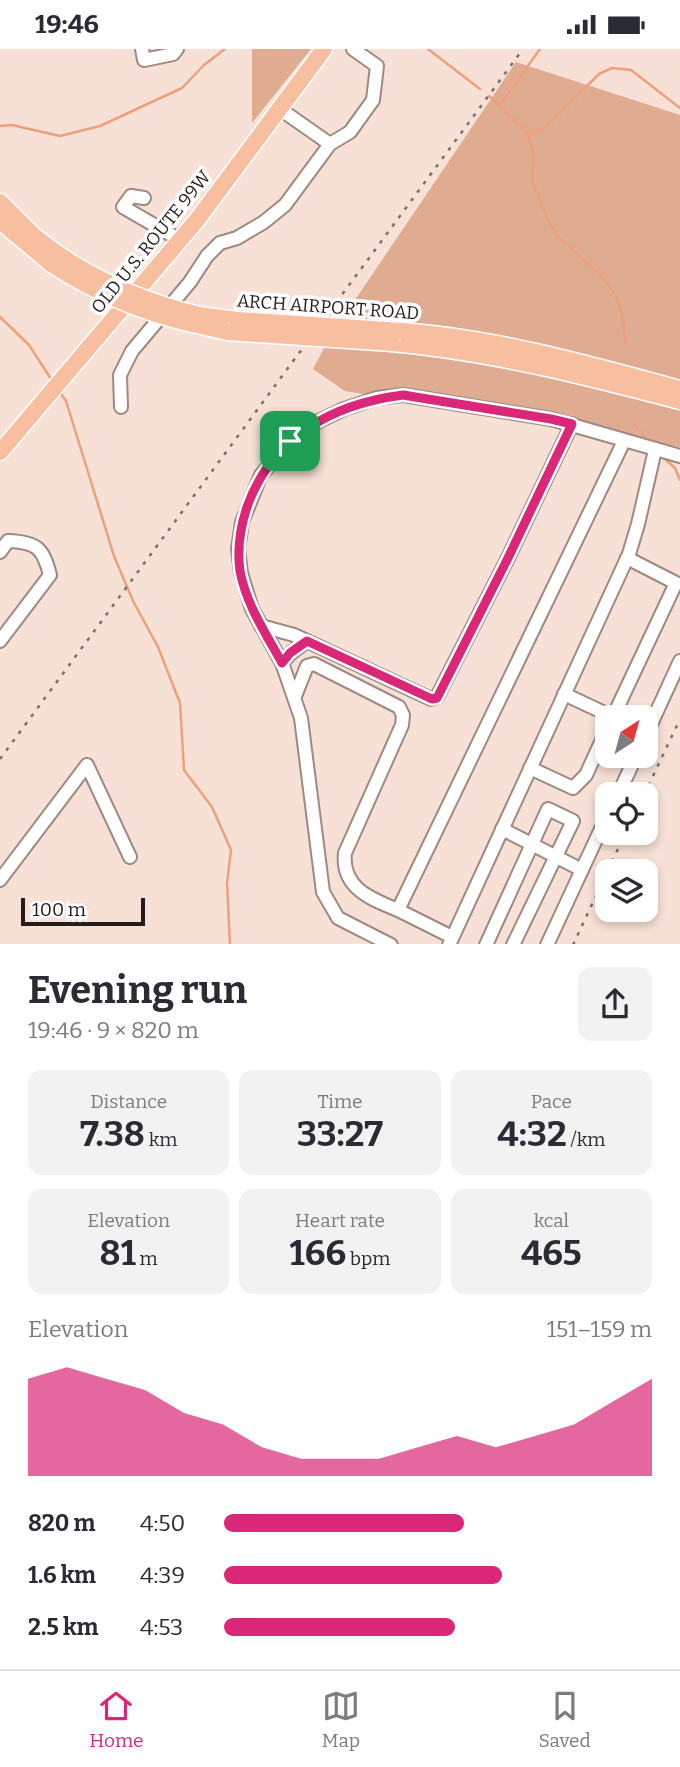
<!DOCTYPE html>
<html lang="en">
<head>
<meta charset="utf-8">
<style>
  body { margin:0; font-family:Bitter,serif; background:#f2f2f3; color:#2b2b33; height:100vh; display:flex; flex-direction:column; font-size:26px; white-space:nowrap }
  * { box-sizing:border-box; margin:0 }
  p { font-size:23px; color:#7c7c81 }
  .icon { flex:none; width:38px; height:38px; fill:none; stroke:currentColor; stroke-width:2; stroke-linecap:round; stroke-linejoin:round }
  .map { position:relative; height:895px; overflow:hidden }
  .side { display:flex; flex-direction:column; background:#fff; flex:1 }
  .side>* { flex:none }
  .needle { width:46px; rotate:36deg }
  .tools { position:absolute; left:595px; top:656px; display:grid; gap:14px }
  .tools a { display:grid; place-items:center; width:63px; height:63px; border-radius:14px; background:#fff; box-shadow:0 4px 10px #0003; font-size:35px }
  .scale { position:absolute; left:21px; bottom:18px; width:124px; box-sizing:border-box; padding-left:7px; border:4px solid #241c18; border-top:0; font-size:19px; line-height:24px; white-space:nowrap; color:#241c18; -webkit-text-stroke:5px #fff; paint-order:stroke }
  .pin { position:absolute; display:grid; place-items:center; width:60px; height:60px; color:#fff; margin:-30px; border-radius:14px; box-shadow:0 4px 10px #0006 }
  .round { display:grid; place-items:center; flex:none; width:74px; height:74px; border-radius:14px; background:#f2f2f3 }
  .head { display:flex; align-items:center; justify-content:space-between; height:119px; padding:0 28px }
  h1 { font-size:38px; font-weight:700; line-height:52px }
  .stats { display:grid; grid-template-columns:repeat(3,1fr); gap:10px; height:119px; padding:7px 28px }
  .stats div { display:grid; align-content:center; border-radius:14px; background:#f2f2f3; text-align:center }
  .stats b { font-size:35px; font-weight:700 }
  .stats small { font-size:19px; font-weight:400 }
  .stats p { font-size:19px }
  .chart { height:196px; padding:14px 28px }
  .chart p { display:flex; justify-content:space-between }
  .chart svg { width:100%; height:126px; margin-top:7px; fill:#db2777; opacity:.7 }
  ul { padding:0 28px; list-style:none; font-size:23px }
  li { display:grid; grid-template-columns:112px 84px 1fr; align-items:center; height:52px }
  li i { height:18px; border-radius:9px; background:#db2777 }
  .status { display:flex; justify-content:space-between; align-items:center; height:49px; padding:0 35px; background:#fff; direction:ltr }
  .status svg { height:19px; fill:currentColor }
  .menu { display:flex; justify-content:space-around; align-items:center; height:98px; border-top:2px solid #e1e1e2; background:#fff; font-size:19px; color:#7c7c81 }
  .menu a { display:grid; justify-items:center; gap:4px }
  .menu .current { color:#db2777 }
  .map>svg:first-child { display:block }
  .grass { fill:#dfab91 }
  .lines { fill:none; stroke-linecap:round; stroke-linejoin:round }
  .stream { stroke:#eda07a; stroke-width:2.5 }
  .minor-casing { stroke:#9e8a80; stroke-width:16 }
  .major-casing { stroke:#fff; stroke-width:19 }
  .minor { stroke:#fff; stroke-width:12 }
  .major { stroke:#f8bea0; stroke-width:16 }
  .rail { stroke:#7d6f68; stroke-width:2.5; stroke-dasharray:3.5 7; stroke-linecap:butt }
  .major-bridge-casing { stroke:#fff; stroke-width:19; stroke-linecap:butt }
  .major-bridge { stroke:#f8bea0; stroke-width:16 }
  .route-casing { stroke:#fff; stroke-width:14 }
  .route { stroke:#db2777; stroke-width:9 }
  .labels { text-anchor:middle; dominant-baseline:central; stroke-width:7; stroke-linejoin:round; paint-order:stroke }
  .street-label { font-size:18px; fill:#241c18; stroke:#fff }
</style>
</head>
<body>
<div class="status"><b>19:46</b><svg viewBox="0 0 49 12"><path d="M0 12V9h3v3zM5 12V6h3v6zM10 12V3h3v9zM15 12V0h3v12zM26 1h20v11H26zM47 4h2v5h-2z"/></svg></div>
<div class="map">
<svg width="680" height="896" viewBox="0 0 680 896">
  <rect width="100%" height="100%" fill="#f7e1d6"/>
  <g class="grass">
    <path d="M252 0H311L252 74Z"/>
    <path d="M516 13 680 66V398L345 342 313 320 330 288Z"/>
  </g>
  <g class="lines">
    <g class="stream">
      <path d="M428 0 480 40"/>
      <path d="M489 47 527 83 534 107 532 132 548 170 559 189 600 225 615 245 622 265 626 294"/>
      <path d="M500 56 540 0"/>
      <path d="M0 77 12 76 60 87 100 77 182 39 204 16 225 0"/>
      <path d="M528 83 545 79 599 25 612 19 631 21 680 59"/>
      <path d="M0 268 29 296 53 333"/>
      <path d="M59 342 66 352 114 507 133 552 158 598 180 654 184 721 212 758 231 801 227 834 230 896"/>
      <path d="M634 375 650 394"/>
      <path d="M664 409 675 419 680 431"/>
    </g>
    <defs>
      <g id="minor">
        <path d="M142 0 144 11 173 5 177 0"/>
        <path d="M280 60 330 95"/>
        <path d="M144 149 131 147 123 158 180 191"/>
        <path d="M121 358 120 326 132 302 190 233 207 207 220 194 237 189 264 173 285 156 330 95 350 83 373 51 377 17 353 0"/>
        <path d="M0 503 8 492C37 493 43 499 50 526L0 592"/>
        <path d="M261 577 294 586 431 650 437 648 508 509 572 375"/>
        <path d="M282 614 291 604 307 592"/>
        <path d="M564 645 613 668"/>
        <path d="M295 647 307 617 314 615 399 658 403 666 402 676 345 804C341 839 371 850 398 861"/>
        <path d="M613 668 676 534 627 509"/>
        <path d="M646 686 680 612"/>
        <path d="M530 719 573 739 586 726 607 680"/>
        <path d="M618 746 636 707"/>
        <path d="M502 780 582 821"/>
        <path d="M0 831 87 716 130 808"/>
        <path d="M452 888 398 861 624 392"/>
        <path d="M391 896 338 869 323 843 301 669 282 614 252 560 241 524 238 500 242 473 261 426 290 392 319 372 344 360 377 349 403 346 551 370 680 407"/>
        <path d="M449 896 629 505 638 475 655 401"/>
        <path d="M486 896 548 760 573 772 513 896"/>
        <path d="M547 896 607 767"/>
      </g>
      <g id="major">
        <path d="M0 153 33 186 58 205"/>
        <path d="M0 172 51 215"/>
        <path d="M199 266 237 271"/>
        <path d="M192 275 228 283"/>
        <path d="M401 282C496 289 588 315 680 340"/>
        <path d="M392 294C491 303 584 327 680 352"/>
        <path d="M0 403 197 171 324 0"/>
      </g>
    </defs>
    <use href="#minor" class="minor-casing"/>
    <use href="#major" class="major-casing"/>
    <use href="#minor" class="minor"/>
    <use href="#major" class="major"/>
    <g class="rail">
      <path d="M0 710 523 0"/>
      <path d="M644 746 680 670"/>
      <path d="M607 822 626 784"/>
      <path d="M573 896 607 823"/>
    </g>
    <defs>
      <g id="major-bridge">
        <path d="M58 205C101 234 149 254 199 266"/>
        <path d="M51 215C94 243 141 263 192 275"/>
        <path d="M237 271 401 282"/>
        <path d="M228 283 392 294"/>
      </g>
    </defs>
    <use href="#major-bridge" class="major-bridge-casing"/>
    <use href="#major-bridge" class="major-bridge"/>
  </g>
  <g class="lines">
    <defs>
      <path id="route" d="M403 346 551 370 572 375 508 509 437 649 432 650 307 592 290 604 282 614C266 585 246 555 240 522 237 500 240 479 247 458 272 388 332 355 403 346Z"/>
    </defs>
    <use href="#route" class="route-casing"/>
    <use href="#route" class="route"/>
  </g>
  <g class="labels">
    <g class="street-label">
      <text transform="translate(151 193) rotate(-51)">OLD U.S. ROUTE 99W</text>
      <text transform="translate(328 258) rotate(4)">ARCH AIRPORT ROAD</text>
    </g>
  </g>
</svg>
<div class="tools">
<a><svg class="needle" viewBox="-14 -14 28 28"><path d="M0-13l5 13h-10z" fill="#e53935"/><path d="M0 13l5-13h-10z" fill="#7c7c81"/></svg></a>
<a><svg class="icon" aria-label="locate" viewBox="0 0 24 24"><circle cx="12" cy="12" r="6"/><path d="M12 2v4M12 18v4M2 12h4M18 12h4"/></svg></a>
<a><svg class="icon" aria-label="layers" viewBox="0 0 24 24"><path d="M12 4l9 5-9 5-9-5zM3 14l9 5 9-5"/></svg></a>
</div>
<div class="scale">100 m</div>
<div class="pin" style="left:290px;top:392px;background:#1e9e55"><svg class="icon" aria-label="arrive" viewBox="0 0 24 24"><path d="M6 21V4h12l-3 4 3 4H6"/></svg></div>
</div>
<section class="side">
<div class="head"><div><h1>Evening run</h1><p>19:46 · 9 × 820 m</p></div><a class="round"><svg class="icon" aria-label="share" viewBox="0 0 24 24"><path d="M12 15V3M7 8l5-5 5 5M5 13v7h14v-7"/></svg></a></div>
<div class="stats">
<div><p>Distance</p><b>7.38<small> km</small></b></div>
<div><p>Time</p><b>33:27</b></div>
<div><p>Pace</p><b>4:32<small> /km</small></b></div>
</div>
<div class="stats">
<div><p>Elevation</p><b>81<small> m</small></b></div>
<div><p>Heart rate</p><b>166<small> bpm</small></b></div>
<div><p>kcal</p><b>465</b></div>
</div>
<div class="chart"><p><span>Elevation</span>151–159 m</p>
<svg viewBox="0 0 160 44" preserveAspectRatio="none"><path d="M0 44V10L10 6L20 10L30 14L40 22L50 26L60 34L70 38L80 38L90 38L100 34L110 30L120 34L130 30L140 26L150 18L160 10V44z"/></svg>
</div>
<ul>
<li><b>820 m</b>4:50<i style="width:56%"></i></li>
<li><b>1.6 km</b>4:39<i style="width:65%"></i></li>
<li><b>2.5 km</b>4:53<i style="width:54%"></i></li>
</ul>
</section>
<nav class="menu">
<a class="current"><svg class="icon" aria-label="home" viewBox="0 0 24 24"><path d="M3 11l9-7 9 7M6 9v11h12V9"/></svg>Home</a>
<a><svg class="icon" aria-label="map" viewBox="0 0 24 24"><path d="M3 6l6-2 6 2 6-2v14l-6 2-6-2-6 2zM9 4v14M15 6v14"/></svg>Map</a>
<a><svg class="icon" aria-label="saved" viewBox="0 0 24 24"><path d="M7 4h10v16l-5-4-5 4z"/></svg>Saved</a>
</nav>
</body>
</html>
